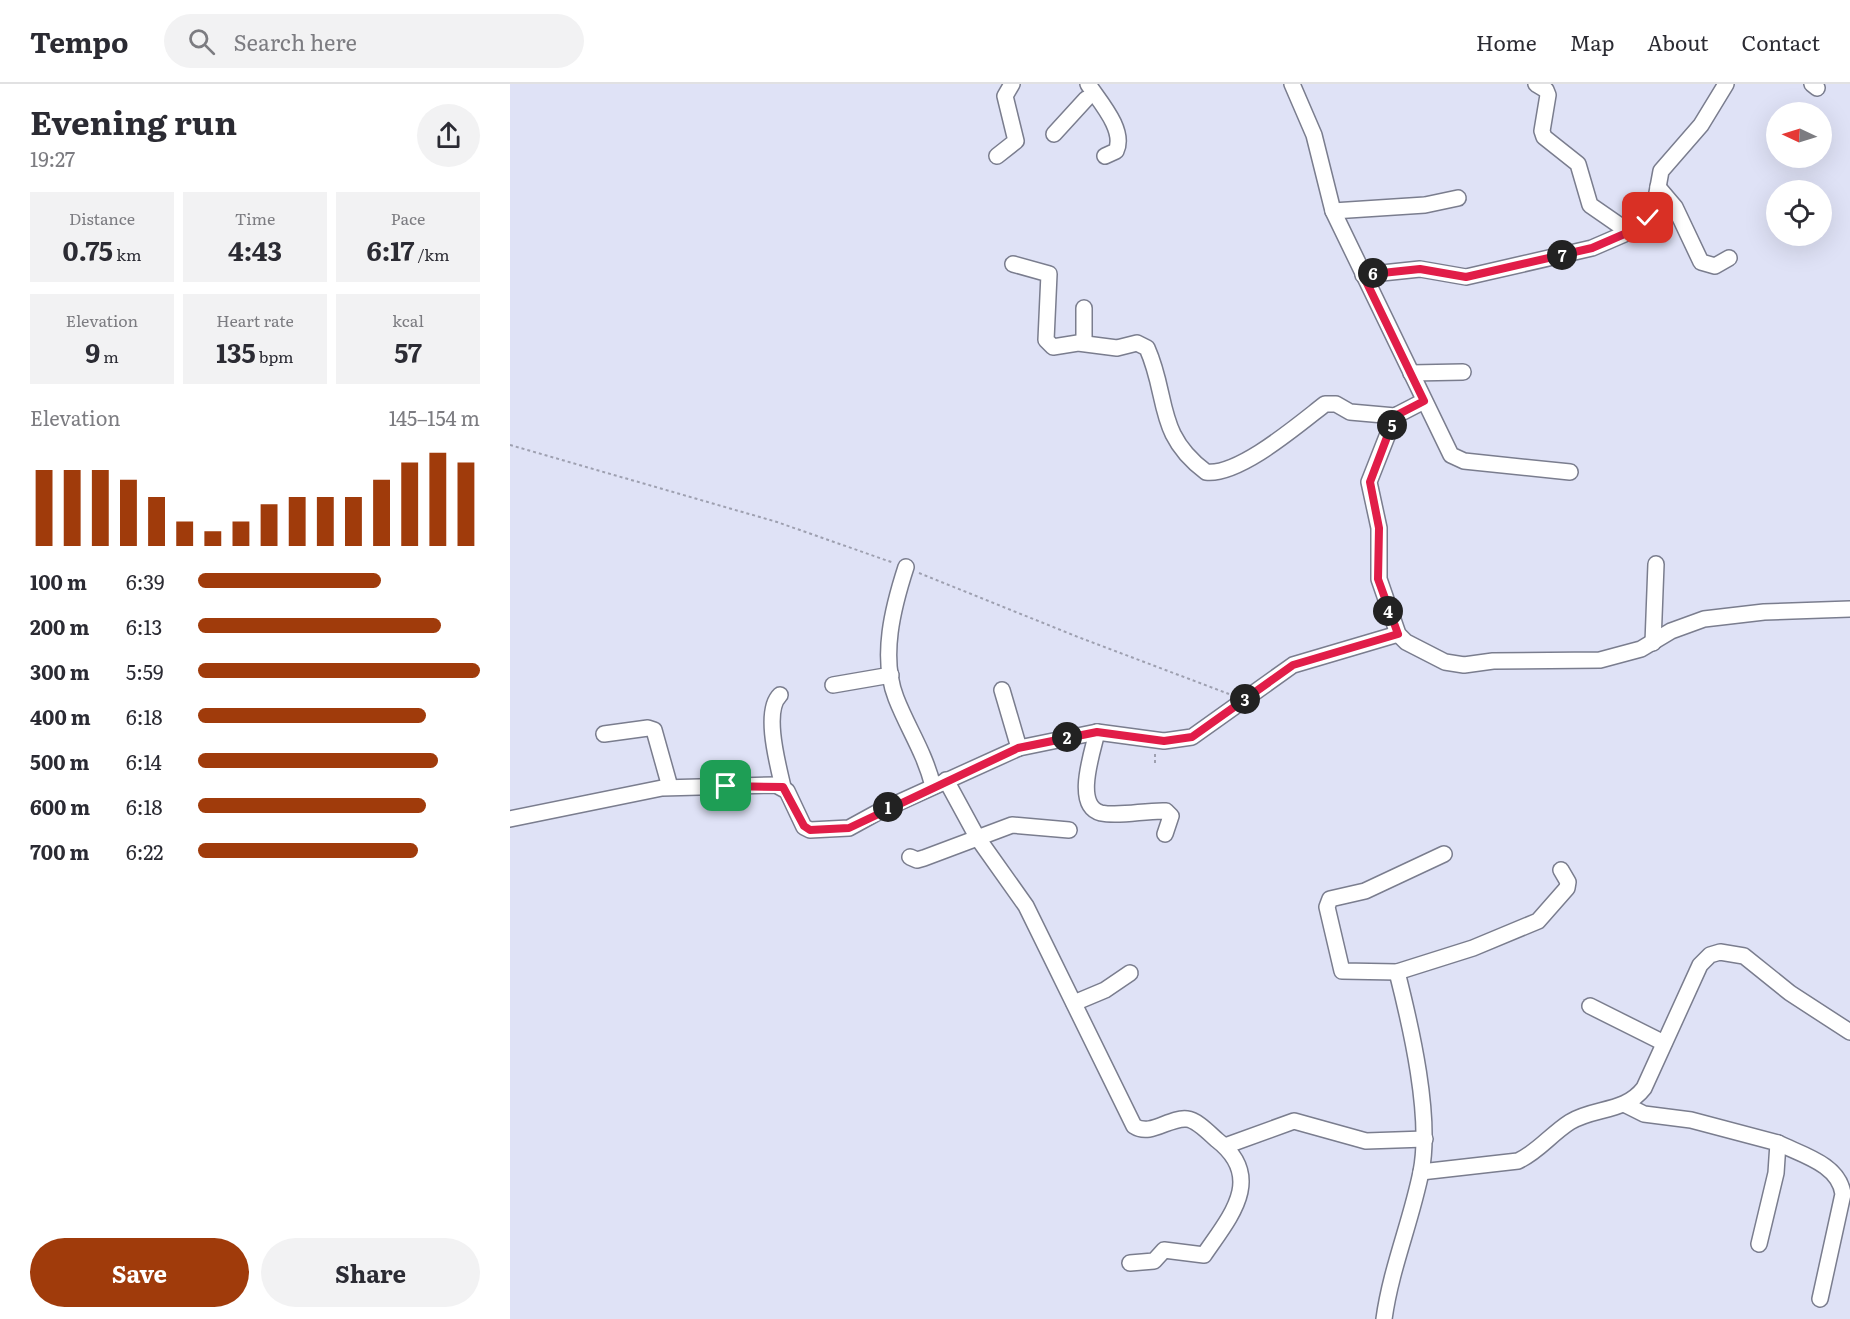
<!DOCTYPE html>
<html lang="en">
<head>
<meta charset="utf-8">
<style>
  body { margin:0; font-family:Literata,serif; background:#f2f2f3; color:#2b2b33; height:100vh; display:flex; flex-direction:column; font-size:22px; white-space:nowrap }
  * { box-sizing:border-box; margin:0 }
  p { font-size:20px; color:#7c7c81 }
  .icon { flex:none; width:33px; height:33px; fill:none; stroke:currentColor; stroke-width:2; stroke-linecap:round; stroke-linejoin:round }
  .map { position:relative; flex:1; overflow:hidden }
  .drawer { display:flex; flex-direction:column; background:#fff; width:510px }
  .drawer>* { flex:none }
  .needle { width:39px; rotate:274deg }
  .fabs { position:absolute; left:1256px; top:18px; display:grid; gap:12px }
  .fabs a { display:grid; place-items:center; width:66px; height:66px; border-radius:50%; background:#fff; box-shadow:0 6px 24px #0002; font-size:30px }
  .pin { position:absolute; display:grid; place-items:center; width:51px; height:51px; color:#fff; margin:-26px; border-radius:12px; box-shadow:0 3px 9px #0006 }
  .km { position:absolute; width:30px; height:30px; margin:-15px; border-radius:50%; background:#222; color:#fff; font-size:16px; line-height:30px; text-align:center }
  .round { display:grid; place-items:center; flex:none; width:63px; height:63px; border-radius:32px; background:#f2f2f3 }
  .overview { display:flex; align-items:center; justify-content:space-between; height:102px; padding:0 30px }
  h1 { font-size:33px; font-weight:700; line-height:45px }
  .figures { display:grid; grid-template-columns:repeat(3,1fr); gap:9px; height:102px; padding:6px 30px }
  .figures div { display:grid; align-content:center; border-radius:0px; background:#f2f2f3; text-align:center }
  .figures b { font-size:26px; font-weight:700 }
  .figures small { font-size:16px; font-weight:400 }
  .figures p { font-size:16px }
  .chart { height:168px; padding:12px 30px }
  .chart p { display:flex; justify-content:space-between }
  .chart svg { width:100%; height:108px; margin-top:6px; stroke:#a03b0b; stroke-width:6 }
  .action { display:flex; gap:12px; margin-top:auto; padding:12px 30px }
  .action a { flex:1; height:69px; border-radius:36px; background:#a03b0b; color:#fff; font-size:24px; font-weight:700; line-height:69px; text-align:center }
  .action a+a { background:#f2f2f3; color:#2b2b33 }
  ul { padding:0 30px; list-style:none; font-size:20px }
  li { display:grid; grid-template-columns:96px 72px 1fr; align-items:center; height:45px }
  li i { height:15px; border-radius:8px; background:#a03b0b }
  header { display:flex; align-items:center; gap:36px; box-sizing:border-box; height:84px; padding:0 30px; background:#fff; border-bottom:2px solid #e1e1e2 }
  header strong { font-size:28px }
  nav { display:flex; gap:33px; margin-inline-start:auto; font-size:21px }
  .search { width:420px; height:54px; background:#f2f2f3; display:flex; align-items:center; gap:15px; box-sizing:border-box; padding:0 21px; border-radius:33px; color:#7c7c81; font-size:22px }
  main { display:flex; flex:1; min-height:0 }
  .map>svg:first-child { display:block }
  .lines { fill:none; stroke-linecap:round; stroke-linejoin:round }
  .minor-casing { stroke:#7a7d8e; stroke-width:18 }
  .path { stroke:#9ea0b0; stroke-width:2; stroke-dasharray:3 3; stroke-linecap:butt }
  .minor { stroke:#fff; stroke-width:15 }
  .route-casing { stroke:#fff; stroke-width:12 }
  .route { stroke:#e11d48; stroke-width:8 }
</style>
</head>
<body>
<header>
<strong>Tempo</strong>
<div class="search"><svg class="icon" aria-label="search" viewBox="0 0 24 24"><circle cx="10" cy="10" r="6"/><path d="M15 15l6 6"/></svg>Search here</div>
<nav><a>Home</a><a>Map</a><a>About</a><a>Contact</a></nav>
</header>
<main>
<section class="drawer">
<div class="overview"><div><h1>Evening run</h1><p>19:27</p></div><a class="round"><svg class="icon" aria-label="share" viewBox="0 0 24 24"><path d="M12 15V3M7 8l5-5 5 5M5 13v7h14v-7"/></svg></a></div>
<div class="figures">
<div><p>Distance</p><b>0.75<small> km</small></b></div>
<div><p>Time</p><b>4:43</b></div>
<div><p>Pace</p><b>6:17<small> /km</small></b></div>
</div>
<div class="figures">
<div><p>Elevation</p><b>9<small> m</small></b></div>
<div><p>Heart rate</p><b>135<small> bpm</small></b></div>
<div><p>kcal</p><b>57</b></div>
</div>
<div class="chart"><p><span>Elevation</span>145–154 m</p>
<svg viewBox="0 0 160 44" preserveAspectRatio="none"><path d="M5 44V13M15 44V13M25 44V13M35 44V17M45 44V24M55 44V34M65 44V38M75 44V34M85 44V27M95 44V24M105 44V24M115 44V24M125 44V17M135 44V10M145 44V6M155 44V10"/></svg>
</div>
<ul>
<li><b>100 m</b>6:39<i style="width:65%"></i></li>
<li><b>200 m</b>6:13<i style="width:86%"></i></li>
<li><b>300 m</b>5:59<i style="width:100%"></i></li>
<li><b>400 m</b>6:18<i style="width:81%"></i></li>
<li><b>500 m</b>6:14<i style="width:85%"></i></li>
<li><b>600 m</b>6:18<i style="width:81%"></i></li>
<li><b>700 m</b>6:22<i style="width:78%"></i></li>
</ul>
<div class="action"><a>Save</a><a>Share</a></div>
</section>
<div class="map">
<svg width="1340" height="1235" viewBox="0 0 1340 1235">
  <rect width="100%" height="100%" fill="#dfe2f6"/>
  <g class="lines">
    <defs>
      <g id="minor">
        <path d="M578 0C589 17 616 46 606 67L595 72"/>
        <path d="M782 0 804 51 823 127 941 371 954 377 1060 388"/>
        <path d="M1026 0 1036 6 1038 11 1032 47 1034 53 1068 80 1080 121 1119 148"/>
        <path d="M1302 0 1307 4"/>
        <path d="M544 50 576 15"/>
        <path d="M487 72 506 57 495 12 502 0"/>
        <path d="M1148 103 1165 123 1191 178 1205 182 1219 174"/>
        <path d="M823 127 915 121 948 114"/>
        <path d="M503 180 539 190 536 256 543 263 568 259 607 264 627 259 637 264C659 313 645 350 696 388 729 392 789 340 815 320H826L840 328 885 332 914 317"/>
        <path d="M853 191 910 185 956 193 1082 164 1119 148 1144 125 1151 87 1191 41 1216 0"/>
        <path d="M574 224V259"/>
        <path d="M901 289 953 288"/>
        <path d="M885 332 859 398 869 444V495L888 550 896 558 935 578 954 581 983 577 1090 576 1131 565 1161 547 1194 535 1254 528 1340 525"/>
        <path d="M396 483C383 523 370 573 386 614 398 645 414 667 423 702"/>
        <path d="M1143 559 1146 480"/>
        <path d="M323 601 381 591"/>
        <path d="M492 606 509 664"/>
        <path d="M270 611C253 627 268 681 273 703"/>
        <path d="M587 648C583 667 563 722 591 729 611 733 635 726 656 727L661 732 655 750"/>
        <path d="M94 650 138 644 144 646 160 703"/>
        <path d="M436 696 467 753 516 822 624 1042C641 1053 659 1033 677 1035 687 1036 699 1049 707 1056 756 1094 719 1134 694 1171L654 1166 644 1177 620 1179"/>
        <path d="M0 735 152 704 266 701 277 707 294 743 300 746 339 744 370 727 509 664 587 648 654 657 682 653 783 581 888 550"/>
        <path d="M934 770 855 807 820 815 817 823 832 887 887 888 963 864 1028 837 1057 804 1058 798 1051 786"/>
        <path d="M400 773 407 776 414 774 502 741 559 746"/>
        <path d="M564 919 595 906 620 889"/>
        <path d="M1080 922 1154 959"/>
        <path d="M1116 1021 1134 1030 1181 1036 1268 1059 1266 1089 1249 1160"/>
        <path d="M1268 1059C1292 1071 1329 1080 1333 1110L1310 1215"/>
        <path d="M715 1062 784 1037 856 1057 915 1055"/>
        <path d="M911 1088 1008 1077C1028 1068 1041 1050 1060 1038 1084 1023 1115 1029 1134 1004L1190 881 1200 871 1210 868 1234 872 1280 909 1340 948"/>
        <path d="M874 1235C881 1184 901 1138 911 1088 922 1033 901 943 887 888"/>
      </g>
    </defs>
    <use href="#minor" class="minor-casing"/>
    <g class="path">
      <path d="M0 361 267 438 384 479"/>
      <path d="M409 489 568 553 719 610"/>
      <path d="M645 670V682"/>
    </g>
    <use href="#minor" class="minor"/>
  </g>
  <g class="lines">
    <defs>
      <path id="route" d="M216 702 273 703 294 742 300 746 339 744 508 664 587 648 654 657 682 653 783 581 888 550 868 495 869 444 860 398 885 332 914 317 853 191 910 185 956 193 1082 164 1119 148 1138 134"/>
    </defs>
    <use href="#route" class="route-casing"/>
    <use href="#route" class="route"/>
  </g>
</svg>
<div class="fabs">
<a><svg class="needle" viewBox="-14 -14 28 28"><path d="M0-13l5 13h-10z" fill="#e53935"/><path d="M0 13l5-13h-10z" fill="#7c7c81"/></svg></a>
<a><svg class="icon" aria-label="locate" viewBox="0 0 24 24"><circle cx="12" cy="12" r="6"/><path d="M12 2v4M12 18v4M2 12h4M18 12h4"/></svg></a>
</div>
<div class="pin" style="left:216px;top:702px;background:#1e9e55"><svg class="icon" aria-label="arrive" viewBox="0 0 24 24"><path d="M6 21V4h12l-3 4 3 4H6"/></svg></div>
<div class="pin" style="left:1138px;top:134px;background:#d93025"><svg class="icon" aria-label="check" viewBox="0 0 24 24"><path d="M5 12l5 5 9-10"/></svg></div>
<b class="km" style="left:378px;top:723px">1</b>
<b class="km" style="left:557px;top:653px">2</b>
<b class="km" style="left:735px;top:615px">3</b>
<b class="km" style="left:878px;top:527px">4</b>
<b class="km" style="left:882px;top:341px">5</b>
<b class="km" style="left:863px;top:189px">6</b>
<b class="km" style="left:1052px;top:171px">7</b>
</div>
</main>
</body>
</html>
